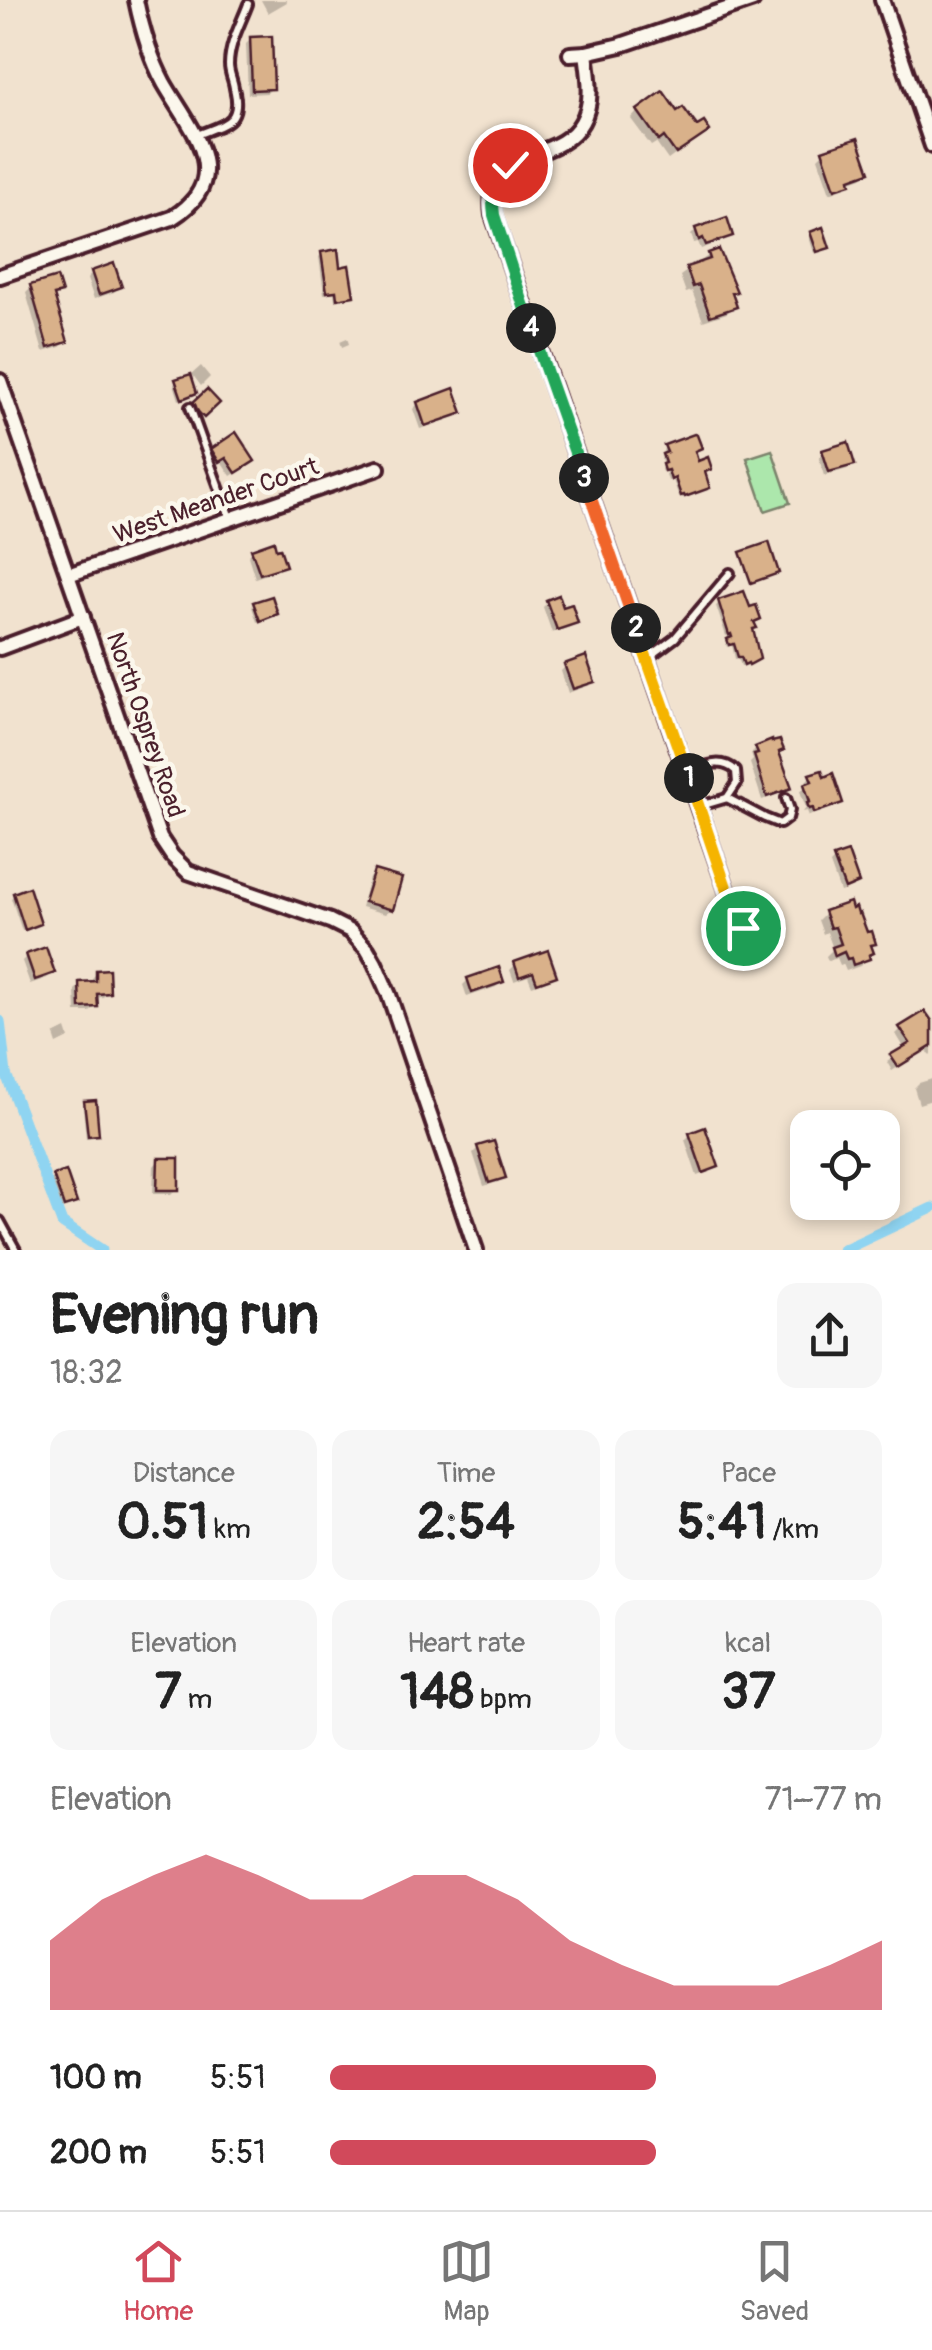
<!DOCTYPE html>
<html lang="en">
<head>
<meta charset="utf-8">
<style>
  body { margin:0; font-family:Pangolin,sans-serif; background:#f6f6f6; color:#222; height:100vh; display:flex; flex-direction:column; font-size:38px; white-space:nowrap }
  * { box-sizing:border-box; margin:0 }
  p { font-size:32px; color:#767676 }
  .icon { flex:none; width:55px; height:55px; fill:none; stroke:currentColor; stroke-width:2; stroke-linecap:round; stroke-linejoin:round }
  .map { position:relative; height:1250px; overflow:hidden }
  .drawer { display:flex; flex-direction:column; background:#fff; flex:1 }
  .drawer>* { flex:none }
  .fabs { position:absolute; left:790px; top:1110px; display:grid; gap:20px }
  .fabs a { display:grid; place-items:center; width:110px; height:110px; border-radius:20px; background:#fff; box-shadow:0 5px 15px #0003; font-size:50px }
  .pin { position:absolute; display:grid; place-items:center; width:85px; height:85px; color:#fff; margin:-42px; border:5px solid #fff; border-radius:50%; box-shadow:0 2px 10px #0007 }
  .km { position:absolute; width:50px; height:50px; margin:-25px; border-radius:50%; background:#222; color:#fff; font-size:28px; line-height:50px; text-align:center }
  .round { display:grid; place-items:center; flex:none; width:105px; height:105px; border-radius:20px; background:#f6f6f6 }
  .overview { display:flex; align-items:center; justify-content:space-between; height:170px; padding:0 50px }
  h1 { font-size:55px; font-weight:700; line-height:75px }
  .metrics { display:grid; grid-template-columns:repeat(3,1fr); gap:15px; height:170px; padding:10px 50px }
  .metrics div { display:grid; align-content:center; border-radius:20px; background:#f6f6f6; text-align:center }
  .metrics b { font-size:50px; font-weight:700 }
  .metrics small { font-size:28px; font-weight:400 }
  .metrics p { font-size:28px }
  .chart { height:280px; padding:20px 50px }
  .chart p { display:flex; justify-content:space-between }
  .chart svg { width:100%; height:180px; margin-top:10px; fill:#d1495b; opacity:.7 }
  ul { padding:0 50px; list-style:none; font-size:32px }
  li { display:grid; grid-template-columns:160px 120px 1fr; align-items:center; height:75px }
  li i { height:25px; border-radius:12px; background:#d1495b }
  .tab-bar { display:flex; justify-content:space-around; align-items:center; height:140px; border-top:2px solid #e0e0e0; background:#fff; font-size:28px; color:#767676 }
  .tab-bar a { display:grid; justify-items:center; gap:5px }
  .tab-bar .current { color:#d1495b }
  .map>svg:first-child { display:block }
  .green { fill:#ace7ac; stroke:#7b836c; stroke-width:2.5 }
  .shadow { fill:#0003 }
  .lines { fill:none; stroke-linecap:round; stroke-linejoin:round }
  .canal { stroke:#8fd4f1; stroke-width:11 }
  .building { fill:#d9b18a; stroke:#4a1f2b; stroke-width:2.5 }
  .service-casing { stroke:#4a1f2b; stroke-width:14 }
  .minor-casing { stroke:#4a1f2b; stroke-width:20 }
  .service { stroke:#fbf7ec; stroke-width:6 }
  .minor { stroke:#fbf7ec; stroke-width:12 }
  .split-1-casing { stroke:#fff; stroke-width:20 }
  .split-2-casing { stroke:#fff; stroke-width:20 }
  .split-3-casing { stroke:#fff; stroke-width:20 }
  .split-4-casing { stroke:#fff; stroke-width:20 }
  .split-5-casing { stroke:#fff; stroke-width:20 }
  .split-1 { stroke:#f5b400; stroke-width:12 }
  .split-2 { stroke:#f5b400; stroke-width:12 }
  .split-3 { stroke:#f0652b; stroke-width:12 }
  .split-4 { stroke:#22a559; stroke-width:12 }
  .split-5 { stroke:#22a559; stroke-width:12 }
  .labels { text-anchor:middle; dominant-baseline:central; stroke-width:9; stroke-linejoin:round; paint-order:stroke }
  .street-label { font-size:25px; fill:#4a1f2b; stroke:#fbf7ec }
</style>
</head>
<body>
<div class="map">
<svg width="932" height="1250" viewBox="0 0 932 1250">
  <rect width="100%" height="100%" fill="#f1e2cf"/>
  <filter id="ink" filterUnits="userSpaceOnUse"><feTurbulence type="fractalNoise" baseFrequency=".01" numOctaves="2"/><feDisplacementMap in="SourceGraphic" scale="20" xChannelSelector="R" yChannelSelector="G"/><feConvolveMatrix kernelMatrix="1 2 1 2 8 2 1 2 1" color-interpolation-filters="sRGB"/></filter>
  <g filter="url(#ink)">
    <path class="green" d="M772 450 790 503 765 511 747 458Z"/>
    <g class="shadow">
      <path d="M261 0H286L287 2 268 13Z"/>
      <path d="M251 39 272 88 267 93 248 94 246 44Z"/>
      <path d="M638 111 699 137 668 160 656 143 651 146 631 119Z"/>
      <path d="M823 153 867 172 862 177 848 182 843 188 830 193 818 158Z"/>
      <path d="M696 230 730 235 725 240 701 249 698 242 694 243 691 235Z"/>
      <path d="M812 234 827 247 824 250 814 253 809 237Z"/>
      <path d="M322 254 338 269 351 295 348 298 335 300 334 292 324 294 319 257Z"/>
      <path d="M709 255 734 306 727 313 703 321 692 291 686 293 680 276Z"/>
      <path d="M92 273 119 287 114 292 94 299 87 279Z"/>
      <path d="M31 288 59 292 53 298 66 342 60 347 43 352 26 293Z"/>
      <path d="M347 338 349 344 342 347 340 341Z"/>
      <path d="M201 366 210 377 201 386 192 374Z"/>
      <path d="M177 382 194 393 179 400 174 384Z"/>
      <path d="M418 404 460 412 455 417 420 429 413 409Z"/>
      <path d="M235 436 247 466 231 476 221 461 214 466 207 456Z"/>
      <path d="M666 447 692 452 697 464 709 469 702 473 707 487 704 490 682 498V496L679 497 673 480 668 481 665 471 662 472 661 469 663 466 661 459 665 455 663 450Z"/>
      <path d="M824 452 852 464 847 469 824 476 819 458Z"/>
      <path d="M253 551 283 565 278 570 255 578 248 556Z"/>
      <path d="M548 602 561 610 575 622 570 627 552 633 543 607Z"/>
      <path d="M719 603 748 610 758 619 752 623 750 631 754 661 746 666H741L738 658 735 659 732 645 727 647 726 644 730 640 728 635 726 636 716 606Z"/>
      <path d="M255 604 275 614 257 622 252 607Z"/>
      <path d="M566 666 592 681 587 686 568 693 561 671Z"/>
      <path d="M756 749 777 753 789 787 784 792 762 800 750 763 753 760 751 754Z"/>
      <path d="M811 776 840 802 835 807 809 816 807 811 803 812 806 808 800 791 807 786 806 781Z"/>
      <path d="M835 859 856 883 851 888 840 892 830 864Z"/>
      <path d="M374 873 391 909 385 914 361 907 369 878Z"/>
      <path d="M14 895 38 923 36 926 22 931 11 898Z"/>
      <path d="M825 913 866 935 873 943 869 947 867 959 860 966 846 971 843 964 840 965 837 958 828 961 826 956 833 949 827 932 823 934 818 920Z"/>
      <path d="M27 956 52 973 47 978 30 984 22 961Z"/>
      <path d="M515 965 554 975 549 980 532 986 528 976 514 981 510 970Z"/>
      <path d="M97 973 108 992 103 997 95 998 96 1006 90 1012H76L75 990 80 985 92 984V978Z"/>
      <path d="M468 980 501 981 496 987 467 997 463 985Z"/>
      <path d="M932 1026V1053L930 1055 926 1049 892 1071 887 1062 905 1049 896 1034 901 1029Z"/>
      <path d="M66 1029 69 1038 57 1044 54 1035Z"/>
      <path d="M932 1079V1100L919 1104 914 1088 919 1083Z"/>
      <path d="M86 1104 97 1134 94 1137 86 1138 83 1107Z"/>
      <path d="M690 1135 716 1166 711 1171 697 1176 685 1140Z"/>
      <path d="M478 1148 503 1177 498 1182 484 1186 473 1153Z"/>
      <path d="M159 1160 176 1189 171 1194H153L154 1166Z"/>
      <path d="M54 1178 74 1202 71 1205 61 1209 51 1180Z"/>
    </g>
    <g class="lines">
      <g class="canal">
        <path d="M0 1021 6 1074 62 1223 102 1250"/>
        <path d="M843 1250 932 1208"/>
      </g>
    </g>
    <g class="building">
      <path d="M272 36 274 89 252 90 250 37Z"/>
      <path d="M663 91 677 111 683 107 697 126 704 122 710 131 676 154 664 137 659 141 637 110Z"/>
      <path d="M858 138 870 172 850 179 851 184 835 189 822 150Z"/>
      <path d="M727 217 733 236 706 245 703 238 699 240 695 228Z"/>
      <path d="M823 227 830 248 817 252 810 232Z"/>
      <path d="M338 249 340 267 349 265 354 296 337 299 336 291 327 292 321 252Z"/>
      <path d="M719 249 737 292 732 293 737 307 710 316 699 285 693 287 686 267 710 259 708 253Z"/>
      <path d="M114 263 122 287 99 295 91 271Z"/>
      <path d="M57 277 62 293 54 295 68 342 48 348 30 285Z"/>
      <path d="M191 374 197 393 182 399 175 379Z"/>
      <path d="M454 388 463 413 425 426 417 402Z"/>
      <path d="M207 389 220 403 204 418 191 404Z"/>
      <path d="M236 432 255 461 236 473 226 458 219 462 211 449Z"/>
      <path d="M694 434 697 435 702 448 695 451 698 461 708 457 712 469 705 472 710 488 685 497 684 495 681 496 675 478 671 480 668 470 664 471 662 464 665 463 662 454 667 452 664 445Z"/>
      <path d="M848 442 855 465 829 472 822 450Z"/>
      <path d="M274 541 276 549 280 548 286 566 260 574 251 549Z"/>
      <path d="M769 542 779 573 751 583 740 552Z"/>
      <path d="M744 591 750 607 756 605 761 619 754 622 757 628 753 629 760 659 749 665 748 663 744 665 741 657H738L734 644 729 645 727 639 732 637 731 634 729 635 718 600Z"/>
      <path d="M559 595 563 607 572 604 578 623 557 630 546 600Z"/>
      <path d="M272 596 278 614 260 621 253 602Z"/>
      <path d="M586 656 595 682 573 689 564 664Z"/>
      <path d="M772 740V742L780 740 784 750 779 752 792 788 767 797 754 755 758 754 755 747Z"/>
      <path d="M822 770 824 777 833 773 843 803 814 813 813 808 809 809 807 803 810 802 804 784 812 781 809 774Z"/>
      <path d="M848 852 859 883 845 889 833 857Z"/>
      <path d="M374 870 402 878 393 910 364 902Z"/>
      <path d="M29 887 41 924 25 930 13 893Z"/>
      <path d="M850 902 852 909 856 907 858 914 860 913 867 932 872 931 876 944 871 945 874 953 869 955 870 959 853 965 851 958 847 959 844 952 835 956 832 947 841 944 835 927 830 928 824 911Z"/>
      <path d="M46 947 55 973 35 980 26 954Z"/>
      <path d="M548 950 557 976 537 983 533 972 519 977 514 962Z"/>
      <path d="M499 967 504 982 472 993 467 978Z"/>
      <path d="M109 969 110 993 97 994 98 1007 80 1008 79 982 96 981V970Z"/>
      <path d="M925 1011 932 1021V1046L898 1067 890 1055 910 1043 899 1027Z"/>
      <path d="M96 1100 99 1135 88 1136 84 1101Z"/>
      <path d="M705 1127 719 1167 703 1173 689 1133Z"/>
      <path d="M494 1141 506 1178 489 1183 477 1146Z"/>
      <path d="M158 1158H179V1190H157Z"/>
      <path d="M66 1171 77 1203 64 1207 53 1175Z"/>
    </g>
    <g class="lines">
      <defs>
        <g id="service">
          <path d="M197 135C224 124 243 123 234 88 233 80 229 73 229 65 229 44 241 23 248 4"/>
          <path d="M190 407 230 518"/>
          <path d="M648 658 675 638 730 573"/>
          <path d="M687 772C705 766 721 757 736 771L737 783 727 798"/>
          <path d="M700 806 727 798 765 818 780 824 788 818 790 810 786 798"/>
          <path d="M0 1221 16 1250"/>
        </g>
        <g id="minor">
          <path d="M882 0 932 146"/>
          <path d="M586 53C589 77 594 101 582 122 558 166 484 143 493 215L737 919 758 943"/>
          <path d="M570 54 586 53 621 45 753 0"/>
          <path d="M0 276 172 218C237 177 191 130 164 83 150 57 142 29 136 0"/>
          <path d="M0 381 160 838 172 856 188 872 330 921 350 931 367 949 375 963 389 995 476 1250"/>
          <path d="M68 575 378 468"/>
          <path d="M0 648 83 617"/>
        </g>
      </defs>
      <use href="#service" class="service-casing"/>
      <use href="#minor" class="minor-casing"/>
      <use href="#service" class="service"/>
      <use href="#minor" class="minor"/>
    </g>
  </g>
  <g class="lines" filter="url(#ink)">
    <defs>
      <path id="split-1" d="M689 778 737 920 743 928"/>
      <path id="split-2" d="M636 628 689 778"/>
      <path id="split-3" d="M584 478 636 628"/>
      <path id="split-4" d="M531 328 584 478"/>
      <path id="split-5" d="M510 165C495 181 491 193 494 215L531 328"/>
    </defs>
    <use href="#split-1" class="split-1-casing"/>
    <use href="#split-2" class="split-2-casing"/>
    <use href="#split-3" class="split-3-casing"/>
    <use href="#split-4" class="split-4-casing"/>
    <use href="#split-5" class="split-5-casing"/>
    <use href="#split-1" class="split-1"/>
    <use href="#split-2" class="split-2"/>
    <use href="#split-3" class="split-3"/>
    <use href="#split-4" class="split-4"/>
    <use href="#split-5" class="split-5"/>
  </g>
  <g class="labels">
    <g class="street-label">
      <text transform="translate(216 501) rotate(-19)">West Meander Court</text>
      <text transform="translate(145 725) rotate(71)">North Osprey Road</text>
    </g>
  </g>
</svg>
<div class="fabs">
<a><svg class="icon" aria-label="locate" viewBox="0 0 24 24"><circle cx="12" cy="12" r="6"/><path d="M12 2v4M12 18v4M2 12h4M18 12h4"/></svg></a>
</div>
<div class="pin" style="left:743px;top:928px;background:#1e9e55"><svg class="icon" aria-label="arrive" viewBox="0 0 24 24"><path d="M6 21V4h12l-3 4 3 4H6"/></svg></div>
<div class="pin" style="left:510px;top:165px;background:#d93025"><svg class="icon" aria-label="check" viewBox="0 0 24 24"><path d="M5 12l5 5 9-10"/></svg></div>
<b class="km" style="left:689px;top:778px">1</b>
<b class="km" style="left:636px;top:628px">2</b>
<b class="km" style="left:584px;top:478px">3</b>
<b class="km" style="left:531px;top:328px">4</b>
</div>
<section class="drawer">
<div class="overview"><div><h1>Evening run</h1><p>18:32</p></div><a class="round"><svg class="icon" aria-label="share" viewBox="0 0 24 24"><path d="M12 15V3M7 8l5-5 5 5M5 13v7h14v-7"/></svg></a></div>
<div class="metrics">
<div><p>Distance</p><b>0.51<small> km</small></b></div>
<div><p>Time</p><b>2:54</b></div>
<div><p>Pace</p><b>5:41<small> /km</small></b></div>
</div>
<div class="metrics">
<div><p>Elevation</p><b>7<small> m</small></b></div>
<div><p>Heart rate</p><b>148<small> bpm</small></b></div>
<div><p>kcal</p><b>37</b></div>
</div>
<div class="chart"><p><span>Elevation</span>71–77 m</p>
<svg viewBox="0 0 160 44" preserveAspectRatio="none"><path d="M0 44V27L10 17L20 11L30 6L40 11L50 17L60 17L70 11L80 11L90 17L100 27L110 33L120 38L130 38L140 38L150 33L160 27V44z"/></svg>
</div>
<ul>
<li><b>100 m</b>5:51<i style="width:59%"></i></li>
<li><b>200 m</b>5:51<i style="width:59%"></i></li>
</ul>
</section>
<nav class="tab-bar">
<a class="current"><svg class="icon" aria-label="home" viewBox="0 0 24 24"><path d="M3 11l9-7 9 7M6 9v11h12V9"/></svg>Home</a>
<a><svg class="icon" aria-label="map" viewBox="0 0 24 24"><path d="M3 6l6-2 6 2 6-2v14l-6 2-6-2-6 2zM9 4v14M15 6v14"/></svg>Map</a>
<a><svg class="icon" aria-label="saved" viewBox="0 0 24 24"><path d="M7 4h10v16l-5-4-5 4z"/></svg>Saved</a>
</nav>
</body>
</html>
